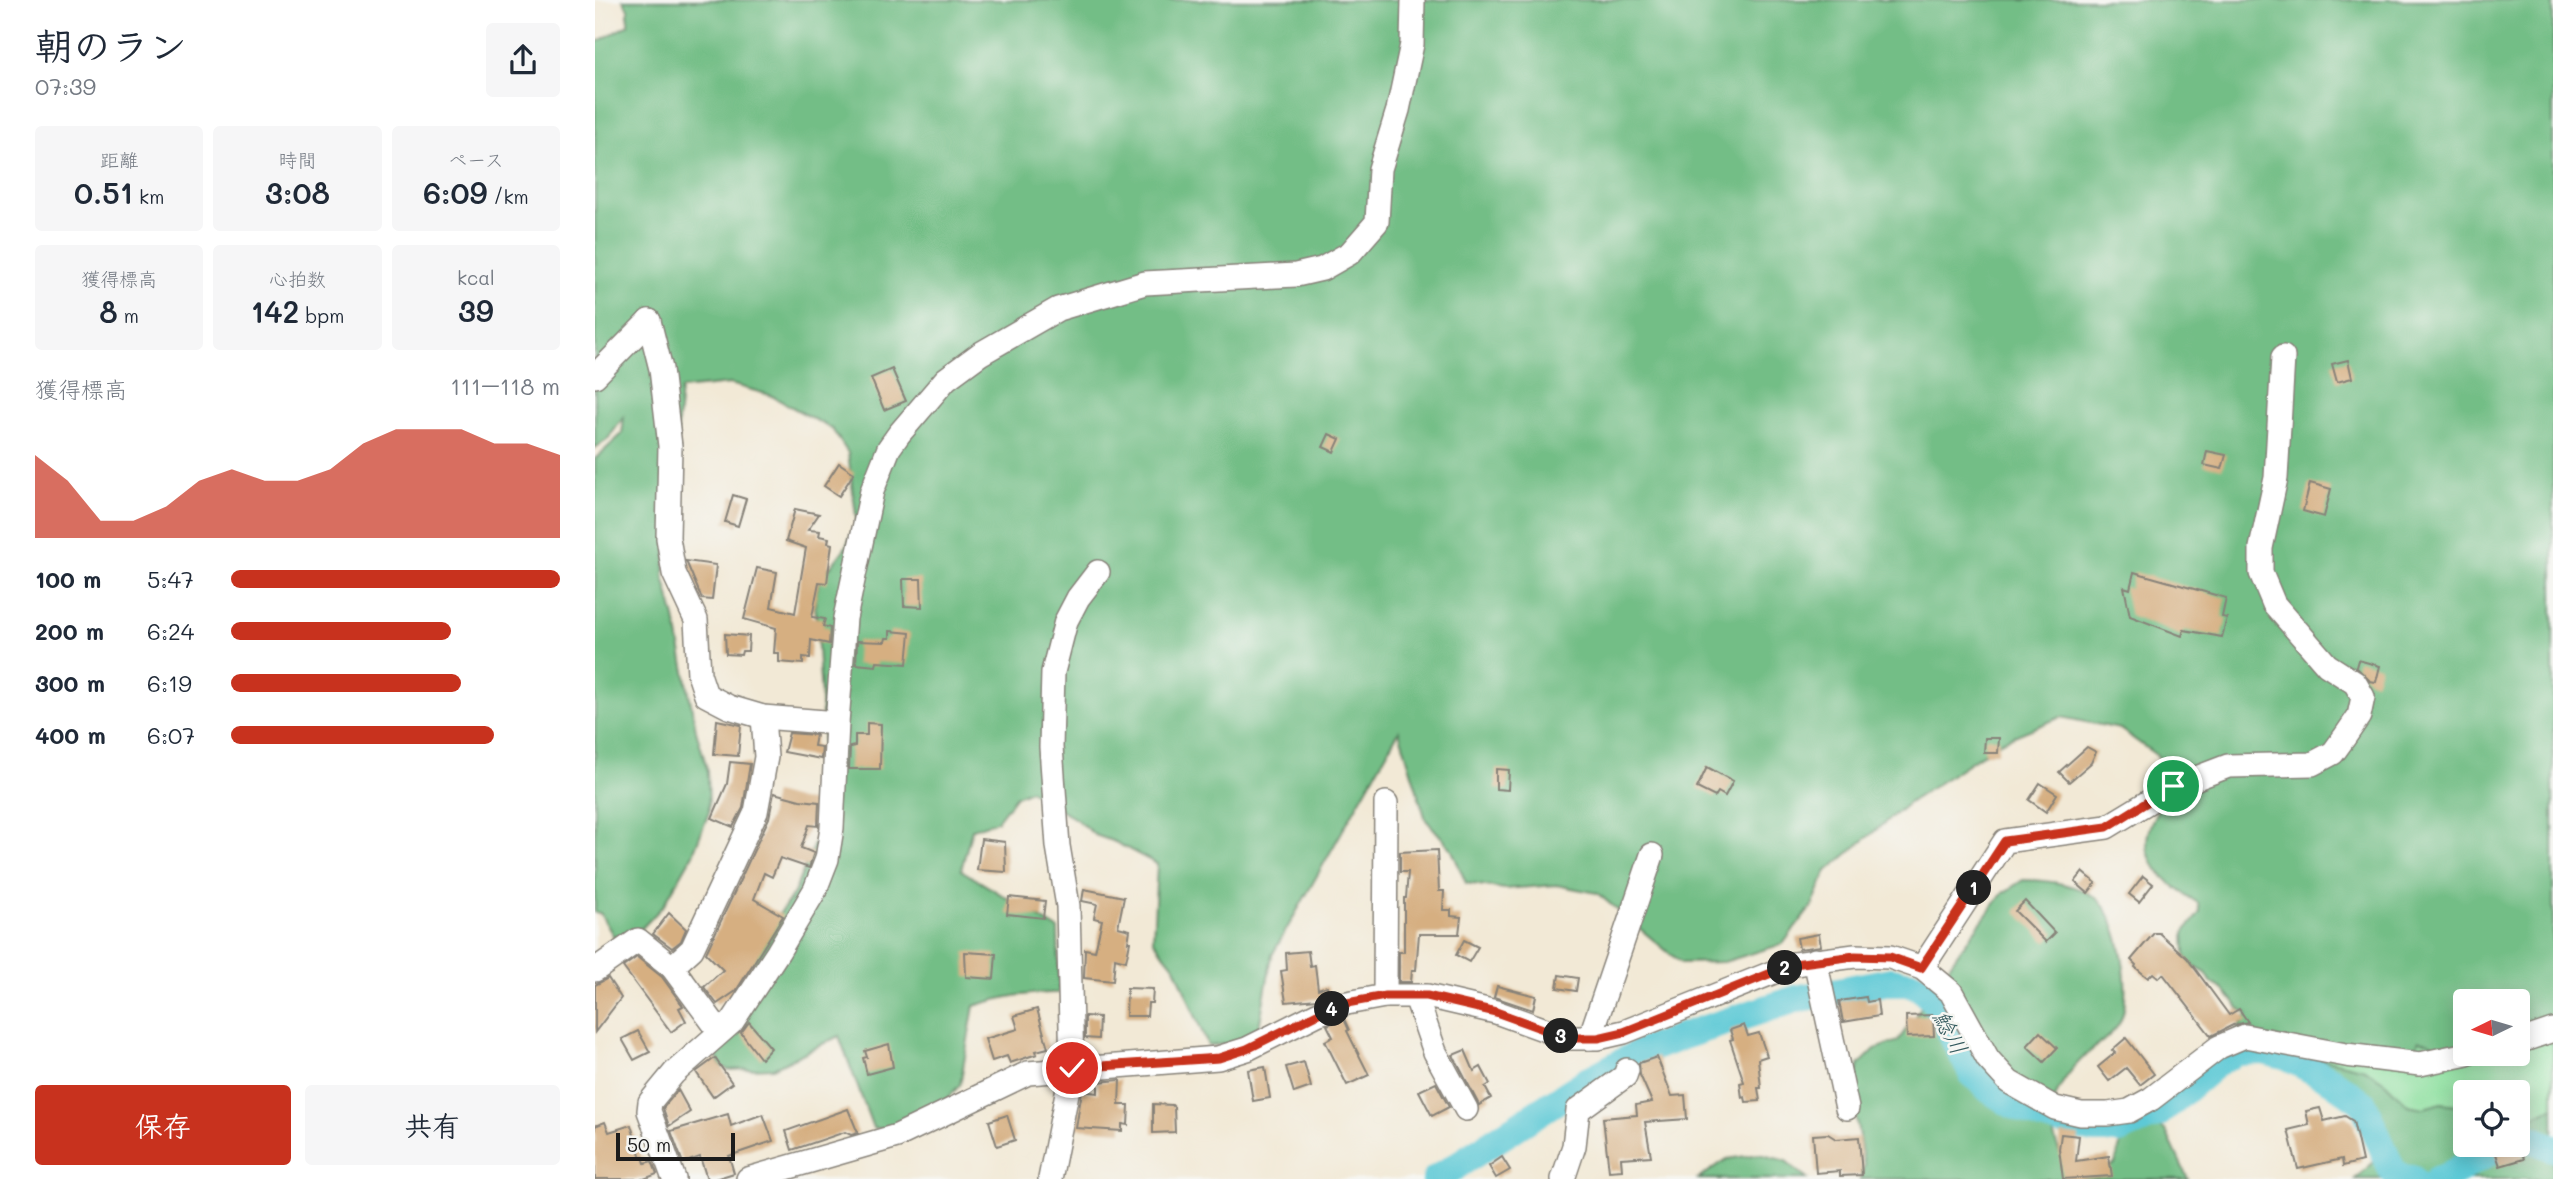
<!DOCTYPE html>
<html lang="ja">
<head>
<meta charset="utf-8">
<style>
  body { margin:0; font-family:Mali,"Klee One",sans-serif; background:#f6f6f7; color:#1f2937; height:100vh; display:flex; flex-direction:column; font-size:26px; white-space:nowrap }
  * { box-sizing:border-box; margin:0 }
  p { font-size:23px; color:#747a83 }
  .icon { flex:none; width:38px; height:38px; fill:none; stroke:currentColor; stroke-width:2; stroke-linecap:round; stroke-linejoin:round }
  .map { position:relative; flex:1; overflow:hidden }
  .details { display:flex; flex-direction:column; background:#fff; width:595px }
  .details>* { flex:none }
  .needle { width:46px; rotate:265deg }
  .controls { position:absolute; left:1858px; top:989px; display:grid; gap:14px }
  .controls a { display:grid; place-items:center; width:77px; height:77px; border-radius:7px; background:#fff; box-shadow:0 4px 18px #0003; font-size:35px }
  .scale { position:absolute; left:21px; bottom:18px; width:119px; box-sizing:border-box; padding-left:7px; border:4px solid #1c1c1c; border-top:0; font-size:19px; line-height:24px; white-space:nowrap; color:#1c1c1c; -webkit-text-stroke:5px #f6f6f2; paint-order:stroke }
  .pin { position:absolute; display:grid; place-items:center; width:60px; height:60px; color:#fff; margin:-30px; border:4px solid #fff; border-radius:50%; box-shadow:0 2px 7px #0007 }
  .km { position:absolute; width:35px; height:35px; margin:-18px; border-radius:50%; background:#222; color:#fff; font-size:19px; line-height:35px; text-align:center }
  .round { display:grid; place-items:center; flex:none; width:74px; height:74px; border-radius:7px; background:#f6f6f7 }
  .headline { display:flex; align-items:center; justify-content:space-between; height:119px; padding:0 35px }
  h1 { font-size:38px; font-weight:600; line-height:52px }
  .stats { display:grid; grid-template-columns:repeat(3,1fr); gap:10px; height:119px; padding:7px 35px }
  .stats div { display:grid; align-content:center; border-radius:7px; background:#f6f6f7; text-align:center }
  .stats b { font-size:30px; font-weight:600 }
  .stats small { font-size:19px; font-weight:400 }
  .stats p { font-size:19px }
  .chart { height:196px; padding:14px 35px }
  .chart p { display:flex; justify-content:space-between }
  .chart svg { width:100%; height:126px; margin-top:7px; fill:#c8321e; opacity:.7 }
  .cta { display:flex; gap:14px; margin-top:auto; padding:14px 35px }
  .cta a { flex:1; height:80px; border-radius:7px; background:#c8321e; color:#fff; font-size:28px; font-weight:600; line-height:80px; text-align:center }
  .cta a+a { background:#f6f6f7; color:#1f2937 }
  ul { padding:0 35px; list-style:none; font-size:23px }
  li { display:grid; grid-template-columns:112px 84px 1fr; align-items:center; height:52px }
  li i { height:18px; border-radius:9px; background:#c8321e }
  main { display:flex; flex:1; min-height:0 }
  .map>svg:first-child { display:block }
  .green { fill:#8fe0a0; stroke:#567e5e; stroke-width:2; fill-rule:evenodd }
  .forest { fill:#73be86; stroke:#486d51; stroke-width:2 }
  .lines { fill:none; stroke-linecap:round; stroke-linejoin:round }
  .river { stroke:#5dc9d6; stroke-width:28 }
  .building { fill:#d6af81 }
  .minor-casing { stroke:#878279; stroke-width:26 }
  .minor { stroke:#fff; stroke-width:23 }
  .route-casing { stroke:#fff; stroke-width:14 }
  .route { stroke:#c8321e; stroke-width:9 }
  .labels { text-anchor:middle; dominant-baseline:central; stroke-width:5; stroke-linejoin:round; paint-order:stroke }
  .water-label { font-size:23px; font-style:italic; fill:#33595d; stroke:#f6f6f2 }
</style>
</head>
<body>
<main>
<section class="details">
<div class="headline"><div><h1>朝のラン</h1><p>07:39</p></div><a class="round"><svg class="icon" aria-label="share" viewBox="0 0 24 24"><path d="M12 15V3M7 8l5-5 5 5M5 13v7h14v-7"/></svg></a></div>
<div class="stats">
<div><p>距離</p><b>0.51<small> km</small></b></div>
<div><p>時間</p><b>3:08</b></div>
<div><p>ペース</p><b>6:09<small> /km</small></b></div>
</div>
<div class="stats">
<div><p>獲得標高</p><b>8<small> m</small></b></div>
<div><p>心拍数</p><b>142<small> bpm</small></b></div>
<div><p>kcal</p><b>39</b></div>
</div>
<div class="chart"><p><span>獲得標高</span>111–118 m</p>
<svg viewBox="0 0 160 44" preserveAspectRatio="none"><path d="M0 44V15L10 24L20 38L30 38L40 33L50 24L60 20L70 24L80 24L90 20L100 11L110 6L120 6L130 6L140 11L150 11L160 15V44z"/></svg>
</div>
<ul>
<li><b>100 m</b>5:47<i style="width:100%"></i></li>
<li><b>200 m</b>6:24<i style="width:67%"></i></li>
<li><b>300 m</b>6:19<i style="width:70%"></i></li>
<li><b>400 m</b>6:07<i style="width:80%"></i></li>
</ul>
<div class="cta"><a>保存</a><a>共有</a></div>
</section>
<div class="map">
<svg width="1958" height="1179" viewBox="0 0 1958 1179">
  <rect width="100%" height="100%" fill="#f6f6f2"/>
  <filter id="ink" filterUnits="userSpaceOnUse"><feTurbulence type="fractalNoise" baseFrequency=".0143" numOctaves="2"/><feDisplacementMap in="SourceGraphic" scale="14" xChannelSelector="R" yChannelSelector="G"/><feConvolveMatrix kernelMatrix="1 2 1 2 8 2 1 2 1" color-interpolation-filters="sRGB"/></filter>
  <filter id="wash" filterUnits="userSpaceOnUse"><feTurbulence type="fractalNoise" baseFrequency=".00686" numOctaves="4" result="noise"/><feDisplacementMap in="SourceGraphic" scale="28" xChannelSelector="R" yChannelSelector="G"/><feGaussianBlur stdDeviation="1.57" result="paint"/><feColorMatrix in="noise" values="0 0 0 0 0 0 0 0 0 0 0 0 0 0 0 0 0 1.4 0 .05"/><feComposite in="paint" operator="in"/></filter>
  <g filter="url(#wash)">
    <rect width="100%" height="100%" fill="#f2e9d6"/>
    <path class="green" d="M1958 961V1179H1801L1782 1151 1763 1113 1716 1075 1686 1059 1663 1055 1658 1030ZM1871 1001H1923V1054H1871ZM1871 1092H1923V1144H1871Z"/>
    <g class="forest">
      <path d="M28 0H1958V1032L1923 1037V1001H1871V1046L1848 1054 1834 1042 1825 1040 1815 1053 1638 1036 1653 1014 1644 1008 1629 990 1617 983 1611 973 1596 965 1590 955 1589 933 1605 912 1603 903C1582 890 1551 869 1552 841 1553 818 1573 795 1585 776L1561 755 1525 729 1466 717 1407 741 1312 804 1232 871 1217 906 1188 944 1129 962 1086 963 1002 893 961 885 910 889 871 883 856 848 831 820 804 731 677 955 663 1033 639 1043 613 1046 580 967 558 940 562 864 520 842 500 835 482 820 435 790 421 796 402 821 377 829 366 870 463 929 464 993C433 992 408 997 379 1006L365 1085 348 1103 296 1129 278 1128 244 1036 178 1068 133 1070 125 1065 121 1054 132 1003 159 950 199 893 221 839 225 805 228 730 220 599 224 582 250 548 262 523 253 453 237 429 175 395 135 384 86 389 69 577 80 618 101 730 113 772 114 812 98 854 69 905 46 929 19 937 5 913H0V459L27 434 29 417 12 440 0 448V43L33 25V9Z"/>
      <path d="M1428 880C1452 880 1481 884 1501 898 1526 916 1539 998 1524 1024 1517 1036 1502 1045 1492 1054 1452 1091 1445 1125 1476 1172L1500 1174 1520 1164 1530 1127 1559 1121 1571 1131 1593 1179H1265L1269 1165 1257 1096 1264 1065 1280 1049 1303 1041 1365 950 1408 893Z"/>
      <path d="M1674 1046 1770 1069 1790 1082 1813 1105 1829 1108 1846 1103 1871 1106V1144H1923V1112L1936 1118 1958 1107V1179H1760L1780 1161 1775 1131 1764 1107 1739 1087 1700 1071Z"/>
      <path d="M1164 1154 1191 1161 1212 1179H1103L1132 1159Z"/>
    </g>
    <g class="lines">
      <g class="river">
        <path d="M1923 1138 1932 1137 1958 1148"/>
        <path d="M841 1179 995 1079 1044 1053 1088 1036 1201 999 1296 981 1318 984 1328 989 1339 1001 1377 1073 1395 1090 1418 1105 1446 1117 1498 1130H1524L1564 1113 1623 1062 1642 1052 1668 1051 1692 1057 1736 1080 1768 1103 1797 1170 1807 1178 1817 1179"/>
        <path d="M1843 1179 1849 1178 1908 1144"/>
      </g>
    </g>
    <g id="blocks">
      <g class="building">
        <path d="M1753 360 1757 378 1742 382 1737 364Z"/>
        <path d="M297 369 311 401 289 410 276 378Z"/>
        <path d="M734 434 745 439 739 452 728 447Z"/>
        <path d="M1612 451 1631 455 1627 469 1609 465Z"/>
        <path d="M244 463 259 473 244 496 229 486Z"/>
        <path d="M1715 483 1736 489 1729 517 1708 511Z"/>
        <path d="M138 495 151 499 143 526 130 522Z"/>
        <path d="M200 509 224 514 213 530 225 531 224 536 234 538 233 543 237 544 232 583 224 582 217 617 230 619 228 626 235 628 234 644 216 640 215 658 208 657V664L184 662V653H179L181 628 149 619 162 568 182 572 176 607 200 613 211 548 191 541Z"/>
        <path d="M91 561 121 565 117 600 107 599Z"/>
        <path d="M1539 572 1631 598 1627 617 1632 618 1627 637 1589 630 1587 636 1535 616 1529 587 1535 589Z"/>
        <path d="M308 579H326L327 607 309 606Z"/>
        <path d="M295 631 315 633 312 664 282 662 281 666 261 664 262 641 290 642 291 638H295Z"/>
        <path d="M130 634 154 636 153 651H147L146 655 131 654Z"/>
        <path d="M1763 660 1785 666 1781 682 1775 681 1761 667Z"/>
        <path d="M122 720 146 725 143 756 119 754Z"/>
        <path d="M272 723 286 724 285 769H254L255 747 260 746V735H272Z"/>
        <path d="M194 733 221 735 219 746 227 747 226 759 189 752Z"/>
        <path d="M1390 738H1404L1403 753H1389Z"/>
        <path d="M1492 747 1501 752 1496 763 1474 782 1464 772Z"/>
        <path d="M135 762 155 764 148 808 138 827 117 818 132 784Z"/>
        <path d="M1112 767 1138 781 1130 796 1123 792 1120 797 1102 788Z"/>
        <path d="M901 769 914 770 913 790 901 789Z"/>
        <path d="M1445 783 1462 794 1451 812 1434 800Z"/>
        <path d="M179 793 205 800 224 802 223 826 214 825 206 848 219 853 218 855 214 868 185 858 177 877 169 873 159 899 188 916 141 991 122 1004 109 987 128 970 111 953 174 818Z"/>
        <path d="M386 839 410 842 411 872 382 870Z"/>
        <path d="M842 850 844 891H849L848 910H856V916L866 917 864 934H824L821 970H817L816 982H804V952H809V898H811L813 872H805V852Z"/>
        <path d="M1488 872 1501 883 1493 893 1480 882Z"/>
        <path d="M1548 876 1558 884 1544 902 1534 894Z"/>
        <path d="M489 889 529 897 523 927 535 930 533 942H535L531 961 520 958 518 981 489 978 490 949 500 951 507 920 499 918 502 904 487 901Z"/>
        <path d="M414 897 450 901 448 918 412 914Z"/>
        <path d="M1430 901 1460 933 1451 942 1420 911Z"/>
        <path d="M74 913 91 929 86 941 77 948 58 934Z"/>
        <path d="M1559 933H1564L1592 958 1634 1015 1644 1009 1653 1022 1638 1025 1616 1036 1568 974 1564 978 1558 973 1553 978 1540 967 1541 965 1536 960Z"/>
        <path d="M1224 934 1226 946 1204 949 1202 938Z"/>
        <path d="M869 940 883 947 874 962 861 955Z"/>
        <path d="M713 951 715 966 720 965 723 989 732 986 735 994 722 999 691 1002 686 971 692 970 691 953Z"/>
        <path d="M370 952 401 954 399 979 371 977Z"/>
        <path d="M42 957 67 977 88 1006 84 1008 91 1021 76 1032 28 967Z"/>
        <path d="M964 975 983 978 981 991 962 988Z"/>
        <path d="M13 978 26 998 0 1032V985Z"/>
        <path d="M902 986 941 996 938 1010 899 997Z"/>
        <path d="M532 988 558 989 557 1003H553L552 1016H531Z"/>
        <path d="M1271 997 1272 1002 1282 1000 1284 1016 1248 1022 1244 1001Z"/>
        <path d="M442 1009 453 1048 441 1051 442 1054 415 1063 412 1056 397 1061 390 1039 423 1029 419 1016Z"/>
        <path d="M1338 1015 1339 1036 1312 1037 1311 1016Z"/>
        <path d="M490 1016 504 1017 503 1039 490 1038Z"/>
        <path d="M749 1019 754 1030 752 1031 774 1075 752 1085 730 1041 738 1037 732 1025Z"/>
        <path d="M154 1022 176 1048 166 1059 146 1033Z"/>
        <path d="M1149 1025 1153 1036 1164 1033 1172 1056 1163 1059 1166 1088H1163L1165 1101 1151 1102 1150 1097 1147 1098 1145 1083 1149 1082 1135 1040 1138 1039 1135 1030Z"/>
        <path d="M43 1031 55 1052 39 1060 27 1039Z"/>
        <path d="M1445 1032 1462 1048 1449 1062 1432 1046Z"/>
        <path d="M1531 1038 1559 1074 1545 1085 1531 1068 1514 1081 1503 1067 1520 1053 1517 1050Z"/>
        <path d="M294 1044 298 1067 272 1074 268 1058 272 1057 270 1051Z"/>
        <path d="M870 1050 879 1071 886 1067 895 1084 890 1087 896 1098 884 1105 858 1055Z"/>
        <path d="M1062 1057 1077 1096 1090 1095 1092 1119 1050 1122 1056 1156 1026 1158 1027 1170 1014 1171 1008 1118 1042 1115 1041 1105 1057 1102 1045 1075 1044 1063Z"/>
        <path d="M120 1058 137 1083 118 1097 101 1072Z"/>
        <path d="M709 1062 716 1087 699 1093 691 1067Z"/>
        <path d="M670 1067 675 1098 658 1101 653 1070Z"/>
        <path d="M525 1080 524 1105H534L533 1125 527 1124V1131L481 1128 487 1091 503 1093V1082Z"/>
        <path d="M841 1083 854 1107 837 1116 824 1091Z"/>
        <path d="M83 1090 95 1112 74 1126 68 1108Z"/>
        <path d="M558 1104 577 1105 579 1107 580 1132 558 1133Z"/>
        <path d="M1725 1108 1729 1121 1750 1116 1758 1121 1767 1161 1748 1166 1747 1159 1703 1169 1693 1130 1714 1125 1711 1111Z"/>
        <path d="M253 1109 263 1133 256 1135 250 1132 197 1150 191 1131Z"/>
        <path d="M133 1114 136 1126 168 1114 178 1141 134 1156 139 1173 120 1179H112L105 1157 88 1163 76 1131Z"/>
        <path d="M412 1115 420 1140 402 1146 394 1121Z"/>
        <path d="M10 1122 14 1132 36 1125 46 1158 48 1157 50 1163 57 1161 62 1174 49 1179H0V1126Z"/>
        <path d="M1233 1134 1241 1139 1264 1137 1267 1175 1245 1176V1171L1221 1173 1218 1135Z"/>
        <path d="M1466 1134 1484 1136 1481 1161 1514 1156 1517 1176 1468 1179 1464 1149Z"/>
        <path d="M1925 1146 1929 1159 1905 1166 1901 1154Z"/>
        <path d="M907 1157 915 1170 901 1178 894 1166Z"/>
      </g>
    </g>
  </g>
  <g filter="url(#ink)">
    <use href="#blocks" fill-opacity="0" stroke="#878279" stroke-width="2"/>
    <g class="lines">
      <defs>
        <g id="minor">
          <path d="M54 321 66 369 75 446 73 538 79 573 101 620 104 674 111 695 134 707 168 717 242 723"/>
          <path d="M0 376 54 321"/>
          <path d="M1220 960 1252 1108"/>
          <path d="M77 967 125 1032"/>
          <path d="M1327 968 1410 841 1512 827 1578 787 1633 766 1717 764 1738 753 1751 735 1764 716 1768 697 1760 683 1732 665 1679 604 1666 573V548L1681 478 1688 357"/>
          <path d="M0 970 43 940 77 967 97 949 161 812 171 757 168 717"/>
          <path d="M790 996 791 803"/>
          <path d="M821 997 840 1052 871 1109"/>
          <path d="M995 1038 1057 855"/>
          <path d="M1923 1042 1958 1030"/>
          <path d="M79 1179 54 1111 55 1102 79 1073 137 1022 183 952 220 890 232 859 237 828 242 723 250 618 277 491 294 448 304 434 351 379 385 354 463 309 550 283 701 275 727 269 755 253 782 222 785 169 803 110 817 44 818 0"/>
          <path d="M153 1179 302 1136 433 1073 623 1058 652 1049 722 1014 752 1003 790 996H832L901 1012 973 1038H1003L1029 1032 1199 964 1260 956 1295 957 1327 968 1356 992 1393 1059 1414 1082 1460 1108 1486 1114H1513L1534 1111 1556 1099 1624 1047 1650 1036 1751 1055 1825 1064 1872 1054"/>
          <path d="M455 1179 477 1068 473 906 463 846 456 747 458 672 471 621 483 598 503 572"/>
          <path d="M968 1179 979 1146 983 1110 1030 1076 1032 1070"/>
        </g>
      </defs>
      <use href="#minor" class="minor-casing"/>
      <use href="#minor" class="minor"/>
    </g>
  </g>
  <g class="lines" filter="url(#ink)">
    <defs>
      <path id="route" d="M477 1068 624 1058 652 1049 722 1014 752 1003 790 996H832L901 1012 973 1038H1003L1029 1032 1199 964 1260 956 1295 957 1326 968 1410 841 1512 827 1578 786"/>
    </defs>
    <use href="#route" class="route-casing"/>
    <use href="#route" class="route"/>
  </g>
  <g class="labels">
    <g class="water-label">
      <text transform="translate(1356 1032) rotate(62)">鯰川</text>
    </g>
  </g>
</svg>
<div class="controls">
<a><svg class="needle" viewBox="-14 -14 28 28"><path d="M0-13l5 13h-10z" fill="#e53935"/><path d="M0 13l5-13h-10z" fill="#747a83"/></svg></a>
<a><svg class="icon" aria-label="locate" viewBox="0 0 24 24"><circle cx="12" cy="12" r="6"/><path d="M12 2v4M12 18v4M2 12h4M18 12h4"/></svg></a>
</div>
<div class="scale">50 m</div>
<div class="pin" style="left:1578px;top:786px;background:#1e9e55"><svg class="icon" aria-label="arrive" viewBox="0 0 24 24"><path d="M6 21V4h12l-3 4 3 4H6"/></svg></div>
<div class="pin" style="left:477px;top:1068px;background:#d93025"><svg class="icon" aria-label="check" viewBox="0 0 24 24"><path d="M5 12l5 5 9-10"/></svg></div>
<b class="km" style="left:1379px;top:888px">1</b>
<b class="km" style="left:1190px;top:968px">2</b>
<b class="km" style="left:966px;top:1036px">3</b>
<b class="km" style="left:737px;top:1009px">4</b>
</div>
</main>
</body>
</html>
